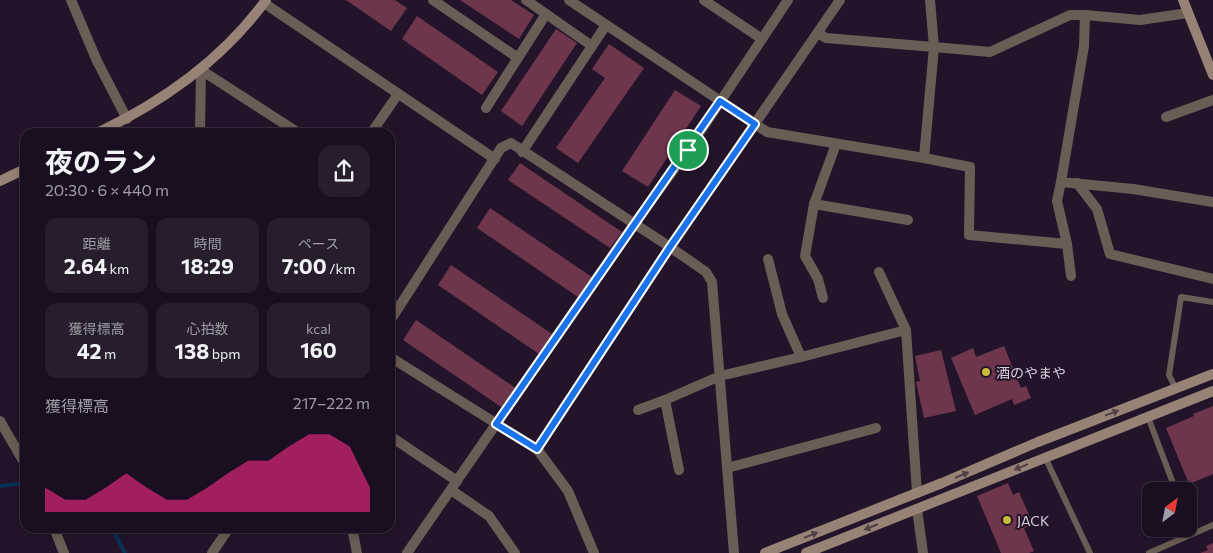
<!DOCTYPE html>
<html lang="ja">
<head>
<meta charset="utf-8">
<style>
  body { margin:0; font-family:Commissioner,"Noto Sans JP",sans-serif; background:#271d2d; color:#f1f3f6; height:100vh; display:flex; flex-direction:column; font-size:19px; white-space:nowrap }
  * { box-sizing:border-box; margin:0 }
  p { font-size:16px; color:#9f9ca5 }
  .icon { flex:none; width:28px; height:28px; fill:none; stroke:currentColor; stroke-width:2; stroke-linecap:round; stroke-linejoin:round }
  .map { position:relative; flex:1; overflow:hidden }
  .panel { position:absolute; left:20px; top:128px; width:375px; height:405px; display:flex; flex-direction:column; background:#1a0f20; border-radius:15px; box-shadow:0 2px 12px #0003,0 0 0 1px #382f3e }
  .panel>* { flex:none }
  .needle { width:32px; rotate:32deg }
  .controls { position:absolute; left:1142px; top:482px; display:grid; gap:10px }
  .controls a { display:grid; place-items:center; width:55px; height:55px; border-radius:10px; background:#1a0f20; box-shadow:0 2px 12px #0003,0 0 0 1px #382f3e; font-size:25px }
  .pin { position:absolute; display:grid; place-items:center; width:42px; height:42px; color:#fff; margin:-21px; border:2px solid #fff; border-radius:50%; box-shadow:0 1px 5px #0007 }
  .round { display:grid; place-items:center; flex:none; width:52px; height:52px; border-radius:15px; background:#271d2d }
  .headline { display:flex; align-items:center; justify-content:space-between; height:85px; padding:0 25px }
  h1 { font-size:28px; font-weight:700; line-height:38px }
  .metrics { display:grid; grid-template-columns:repeat(3,1fr); gap:8px; height:85px; padding:5px 25px }
  .metrics div { display:grid; align-content:center; border-radius:12px; background:#271d2d; text-align:center }
  .metrics b { font-size:21px; font-weight:700 }
  .metrics small { font-size:14px; font-weight:400 }
  .metrics p { font-size:14px }
  .chart { height:140px; padding:10px 25px }
  .chart p { display:flex; justify-content:space-between }
  .chart svg { width:100%; height:90px; margin-top:5px; fill:#db2777; opacity:.7 }
  .map>svg:first-child { display:block }
  .lines { fill:none; stroke-linecap:round; stroke-linejoin:round }
  .stream { stroke:#073157; stroke-width:4 }
  .building { fill:#6d364c }
  .lane { stroke:#6a5d55; stroke-width:6 }
  .street { stroke:#6a5d55; stroke-width:10 }
  .secondary { stroke:#978276; stroke-width:10 }
  .oneway { fill:#514048 }
  .route-casing { stroke:#fff; stroke-width:10 }
  .route { stroke:#1a73e8; stroke-width:6 }
  .poi-dot { fill:#c8bb3b; stroke:#23142a; stroke-width:2 }
  .labels { text-anchor:middle; dominant-baseline:central; stroke-width:4; stroke-linejoin:round; paint-order:stroke }
  .poi-label { font-size:14px; fill:#d8cfde; stroke:#23142a; text-anchor:start }
</style>
</head>
<body>
<div class="map">
<svg width="1213" height="553" viewBox="0 0 1213 553">
  <rect width="100%" height="100%" fill="#23142a"/>
  <g class="lines">
    <g class="stream">
      <path d="M0 486 25 483"/>
      <path d="M112 528 125 553"/>
    </g>
  </g>
  <g class="building">
    <path d="M346 0H395L407 8 391 31Z"/>
    <path d="M460 0H511L534 15 519 39Z"/>
    <path d="M417 16 498 72 482 95 402 39Z"/>
    <path d="M556 29 577 43 522 126 501 111Z"/>
    <path d="M609 44 644 68 578 163 556 148 605 78 592 69Z"/>
    <path d="M675 90 701 106 648 187 622 171Z"/>
    <path d="M520 163 622 232 610 248 508 180Z"/>
    <path d="M490 208 592 277 578 297 477 228Z"/>
    <path d="M451 265 552 334 539 354 438 285Z"/>
    <path d="M416 320 517 389 504 409 403 340Z"/>
    <path d="M1004 346 1021 388 1026 386 1031 398 1014 405 1012 399 975 415 951 358 973 348 976 357Z"/>
    <path d="M941 350 956 411 924 418 916 382 920 381 915 356Z"/>
    <path d="M1213 406V474L1189 484 1166 428 1194 416 1193 414Z"/>
    <path d="M1008 483 1013 495 1019 492 1033 524 1024 528 1034 551 1029 553H1001L977 496Z"/>
    <path d="M1213 543V553H1200L1208 550 1206 546Z"/>
  </g>
  <g class="lines">
    <g class="lane">
      <path d="M1176 389 1169 375 1181 297 1213 302"/>
      <path d="M1148 417 1176 491"/>
      <path d="M1045 457 1090 553"/>
      <path d="M1149 553 1213 525"/>
    </g>
    <g class="street">
      <path d="M71 0 97 61 127 119"/>
      <path d="M433 0 518 58"/>
      <path d="M526 0 592 46"/>
      <path d="M569 0 767 132 924 158 934 47 826 38 818 33"/>
      <path d="M704 0 762 39"/>
      <path d="M930 0 934 47 990 52 1070 15H1085L1084 46 1061 182 1133 189 1213 202"/>
      <path d="M264 3 495 159"/>
      <path d="M1085 15 1140 20 1188 13"/>
      <path d="M201 70 297 132"/>
      <path d="M486 108 546 14"/>
      <path d="M1166 117 1213 100"/>
      <path d="M200 132 201 70"/>
      <path d="M372 132 398 94"/>
      <path d="M836 144 814 204 908 220"/>
      <path d="M522 152 606 25"/>
      <path d="M924 158 970 167 969 235 1067 244 1057 201 1061 182"/>
      <path d="M1077 183 1097 209 1110 254 1213 279"/>
      <path d="M814 204 805 256 818 279 823 298"/>
      <path d="M1067 244 1071 276"/>
      <path d="M879 272 906 330 917 493"/>
      <path d="M390 321 501 148 511 143 670 247 706 272 712 282 734 553"/>
      <path d="M390 357 537 449 670 247 840 0"/>
      <path d="M801 357 906 330"/>
      <path d="M665 400 720 376 801 357 782 314 768 259"/>
      <path d="M638 410 665 400 679 470"/>
      <path d="M0 421 25 464"/>
      <path d="M390 436 457 481"/>
      <path d="M537 449 568 491 594 553"/>
      <path d="M727 468 876 428"/>
      <path d="M451 490 489 516 515 553"/>
      <path d="M917 509 923 553"/>
      <path d="M54 528 64 553"/>
      <path d="M352 528 357 553"/>
      <path d="M212 553 229 528"/>
      <path d="M407 553 634 224 688 150 788 0"/>
    </g>
    <g class="secondary">
      <path d="M1183 0 1213 75"/>
      <path d="M99 132C164 101 223 59 266 0"/>
      <path d="M0 181 25 169"/>
      <path d="M765 553 942 483 1038 442 1213 374"/>
      <path d="M806 553 1213 391"/>
    </g>
  </g>
  <defs><path id="oneway-solid" d="M-6-.8H1V-3.2L6.5 0L1 3.2V.8H-6Z" transform="scale(1.25)"/></defs>
  <g class="oneway">
    <use href="#oneway-solid" transform="translate(1112 413) rotate(-21)"/>
    <use href="#oneway-solid" transform="translate(1021 467) rotate(158)"/>
    <use href="#oneway-solid" transform="translate(962 475) rotate(-23)"/>
    <use href="#oneway-solid" transform="translate(871 527) rotate(158)"/>
    <use href="#oneway-solid" transform="translate(811 535) rotate(-22)"/>
  </g>
  <g class="lines">
    <defs>
      <path id="route" d="M720 101 755 124 670 247 537 449 496 424Z"/>
    </defs>
    <use href="#route" class="route-casing"/>
    <use href="#route" class="route"/>
  </g>
  <g class="poi-dot">
    <circle cx="986" cy="372" r="5"/>
    <circle cx="1007" cy="520" r="5"/>
  </g>
  <g class="labels">
    <g class="poi-label">
      <text x="996" y="372">酒のやまや</text>
      <text x="1017" y="520">JACK</text>
    </g>
  </g>
</svg>
<div class="controls">
<a><svg class="needle" viewBox="-14 -14 28 28"><path d="M0-13l5 13h-10z" fill="#e53935"/><path d="M0 13l5-13h-10z" fill="#9f9ca5"/></svg></a>
</div>
<div class="pin" style="left:688px;top:150px;background:#1e9e55"><svg class="icon" aria-label="arrive" viewBox="0 0 24 24"><path d="M6 21V4h12l-3 4 3 4H6"/></svg></div>
<section class="panel">
<div class="headline"><div><h1>夜のラン</h1><p>20:30 · 6 × 440 m</p></div><a class="round"><svg class="icon" aria-label="share" viewBox="0 0 24 24"><path d="M12 15V3M7 8l5-5 5 5M5 13v7h14v-7"/></svg></a></div>
<div class="metrics">
<div><p>距離</p><b>2.64<small> km</small></b></div>
<div><p>時間</p><b>18:29</b></div>
<div><p>ペース</p><b>7:00<small> /km</small></b></div>
</div>
<div class="metrics">
<div><p>獲得標高</p><b>42<small> m</small></b></div>
<div><p>心拍数</p><b>138<small> bpm</small></b></div>
<div><p>kcal</p><b>160</b></div>
</div>
<div class="chart"><p><span>獲得標高</span>217–222 m</p>
<svg viewBox="0 0 160 44" preserveAspectRatio="none"><path d="M0 44V32L10 38L20 38L30 32L40 25L50 32L60 38L70 38L80 32L90 25L100 19L110 19L120 12L130 6L140 6L150 12L160 32V44z"/></svg>
</div>
</section>
</div>
</body>
</html>
